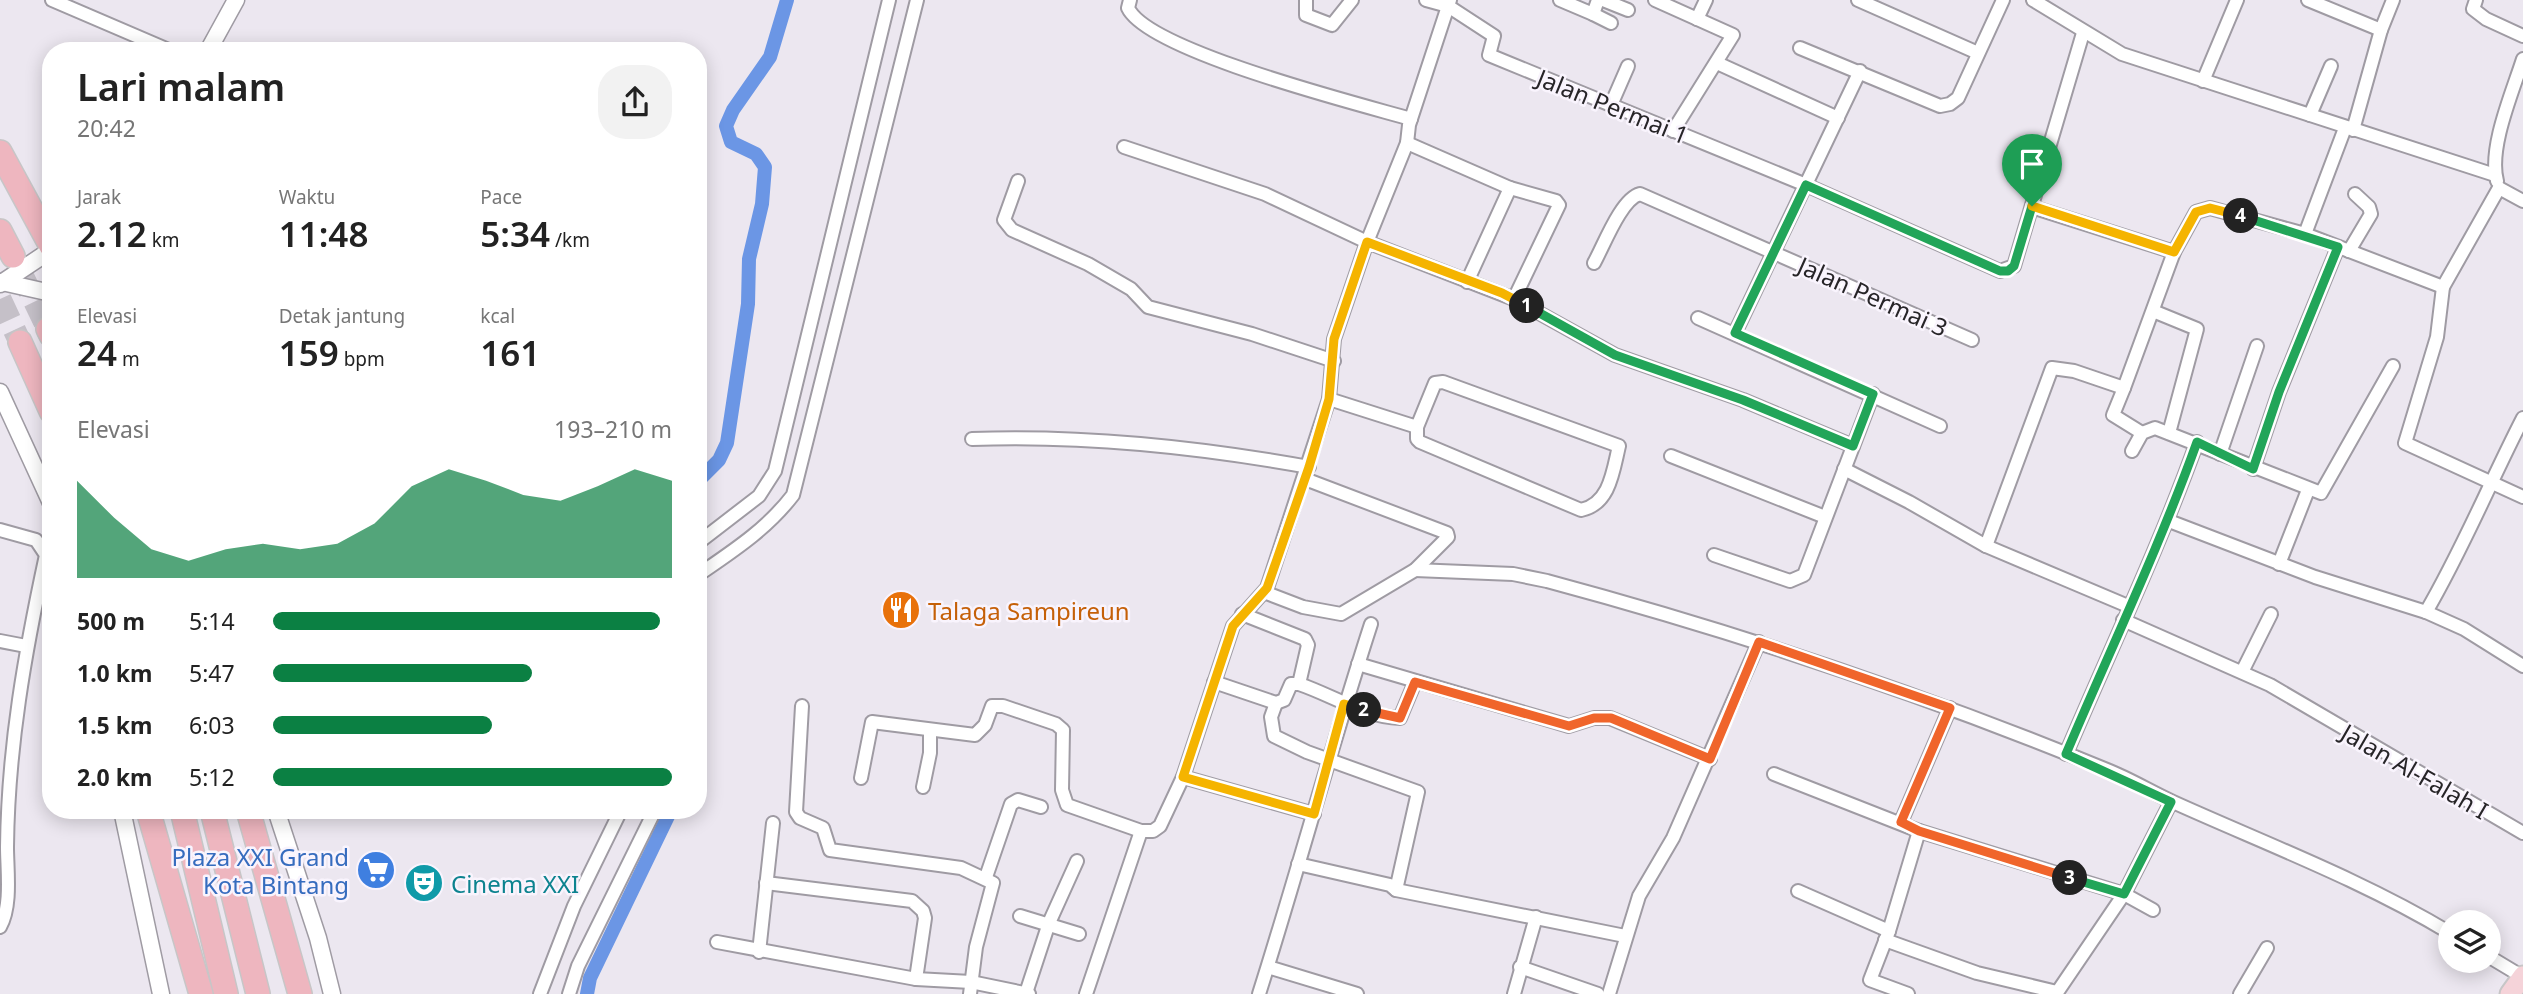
<!DOCTYPE html>
<html lang="id">
<head>
<meta charset="utf-8">
<style>
  body { margin:0; font-family:"Noto Sans",sans-serif; background:#f2f2f2; color:#222; height:100vh; display:flex; flex-direction:column; font-size:26px; white-space:nowrap }
  * { box-sizing:border-box; margin:0 }
  p { font-size:23px; color:#767676 }
  .icon { flex:none; width:38px; height:38px; fill:none; stroke:currentColor; stroke-width:2; stroke-linecap:round; stroke-linejoin:round }
  .map { position:relative; flex:1; overflow:hidden }
  .drawer { position:absolute; left:42px; top:42px; width:665px; height:777px; display:flex; flex-direction:column; background:#fff; border-radius:28px; box-shadow:0 4px 18px #0003 }
  .drawer>* { flex:none }
  .buttons { position:absolute; left:2438px; top:910px; display:grid; gap:14px }
  .buttons a { display:grid; place-items:center; width:63px; height:63px; border-radius:50%; background:#fff; box-shadow:0 4px 18px #0003; font-size:35px }
  .pin { position:absolute; display:grid; place-items:center; width:60px; height:60px; color:#fff; margin:-72px -30px; border-radius:50% 50% 50% 0; rotate:-45deg; box-shadow:0 0 7px #0007 }
  .pin .icon { rotate:45deg }
  .km { position:absolute; width:35px; height:35px; margin:-18px; border-radius:50%; background:#222; color:#fff; font-size:19px; line-height:35px; text-align:center }
  .round { display:grid; place-items:center; flex:none; width:74px; height:74px; border-radius:28px; background:#f2f2f2 }
  .summary { display:flex; align-items:center; justify-content:space-between; height:119px; padding:0 35px }
  h1 { font-size:38px; font-weight:600; line-height:52px }
  .metrics { display:grid; grid-template-columns:repeat(3,1fr); gap:10px; height:119px; padding:7px 35px }
  .metrics div { display:grid; align-content:center }
  .metrics b { font-size:35px; font-weight:600 }
  .metrics small { font-size:19px; font-weight:400 }
  .metrics p { font-size:19px }
  .chart { height:196px; padding:14px 35px }
  .chart p { display:flex; justify-content:space-between }
  .chart svg { width:100%; height:126px; margin-top:7px; fill:#0b8043; opacity:.7 }
  ul { padding:0 35px; list-style:none; font-size:23px }
  li { display:grid; grid-template-columns:112px 84px 1fr; align-items:center; height:52px }
  li i { height:18px; border-radius:9px; background:#0b8043 }
  .map>svg:first-child { display:block }
  .lines { fill:none; stroke-linecap:round; stroke-linejoin:round }
  .canal { stroke:#6b96e5; stroke-width:14 }
  .motorway-tunnel { stroke:#c5c0c8; stroke-width:23; stroke-dasharray:23 11; stroke-linecap:butt }
  .minor-casing { stroke:#9f9ba3; stroke-width:16 }
  .tertiary-casing { stroke:#9f9ba3; stroke-width:19 }
  .primary-casing { stroke:#c7c6c7; stroke-width:23 }
  .motorway-casing { stroke:#c7c6c7; stroke-width:26 }
  .minor { stroke:#fff; stroke-width:12 }
  .tertiary { stroke:#fff; stroke-width:16 }
  .primary { stroke:#f5d3d9; stroke-width:19 }
  .motorway { stroke:#eeb6bf; stroke-width:23 }
  .split-1-casing { stroke:#fff; stroke-width:14 }
  .split-2-casing { stroke:#fff; stroke-width:14 }
  .split-3-casing { stroke:#fff; stroke-width:14 }
  .split-4-casing { stroke:#fff; stroke-width:14 }
  .split-5-casing { stroke:#fff; stroke-width:14 }
  .split-1 { stroke:#22a559; stroke-width:9 }
  .split-2 { stroke:#f5b400; stroke-width:9 }
  .split-3 { stroke:#f0652b; stroke-width:9 }
  .split-4 { stroke:#22a559; stroke-width:9 }
  .split-5 { stroke:#f5b400; stroke-width:9 }
  .labels { text-anchor:middle; dominant-baseline:central; stroke-width:5; stroke-linejoin:round; paint-order:stroke }
  .street-label { font-size:24px; fill:#272528; stroke:#f9f4fd }
  .food-label { font-size:24px; fill:#c56008; stroke:#f9f4fd; text-anchor:start }
  .shop-label { font-size:24px; fill:#366cbe; stroke:#f9f4fd; text-anchor:end }
  .culture-label { font-size:24px; fill:#0d838f; stroke:#f9f4fd; text-anchor:start }
</style>
</head>
<body>
<div class="map">
<svg width="2523" height="994" viewBox="0 0 2523 994">
  <rect width="100%" height="100%" fill="#ece7f0"/>
  <g class="lines">
    <g class="canal">
      <path d="M698 481 719 460 727 443 748 304 749 259 762 204 765 167 756 154 731 142 726 126 733 110 770 57 787 0"/>
      <path d="M587 994 590 978 671 810"/>
    </g>
    <g class="motorway-tunnel">
      <path d="M20 271 48 329"/>
      <path d="M0 299 20 342"/>
    </g>
    <defs>
      <g id="minor">
        <path d="M52 0 171 51"/>
        <path d="M1130 0 1128 8C1148 51 1359 104 1411 119"/>
        <path d="M1306 0V15L1332 25 1352 0"/>
        <path d="M1426 0 1448 6 1494 36 1489 55 1806 185 2000 271 2014 266 2083 33"/>
        <path d="M1560 0 1593 14 1598 0"/>
        <path d="M1603 0 1628 10"/>
        <path d="M1655 0 1733 35 1673 131"/>
        <path d="M1858 0 1978 53"/>
        <path d="M2033 0 2122 54 2495 175"/>
        <path d="M2308 0 2381 30"/>
        <path d="M2476 0 2473 9 2486 19 2523 36"/>
        <path d="M1593 14 1611 23"/>
        <path d="M1697 19 1706 0"/>
        <path d="M1800 48 1940 106 1950 104 1958 98 2003 0"/>
        <path d="M1717 63 1838 118"/>
        <path d="M2203 81 2237 0"/>
        <path d="M1611 105 1628 66"/>
        <path d="M2310 115 2331 66"/>
        <path d="M2353 130 2381 30 2393 0"/>
        <path d="M1407 143 1510 188 1556 201 1559 205 1514 299"/>
        <path d="M1124 147 1265 194 1367 242 1514 299 1615 355 1743 400 1853 446"/>
        <path d="M1018 181 1004 220 1012 230 1088 264 1131 289 1148 307 1252 334 1334 361"/>
        <path d="M2497 181C2488 148 2513 91 2523 59"/>
        <path d="M2499 188 2523 201"/>
        <path d="M2032 207 2174 252"/>
        <path d="M2305 234 2345 128"/>
        <path d="M2349 251 2371 214 2369 207 2355 194"/>
        <path d="M1594 263C1604 245 1621 199 1640 194L1972 340"/>
        <path d="M1467 282 1510 188"/>
        <path d="M2443 287 2437 337 2405 443 2523 497"/>
        <path d="M2153 311 2197 329 2169 433"/>
        <path d="M1698 318 1940 426"/>
        <path d="M1735 333 1860 71"/>
        <path d="M2124 388 2113 415 2142 433"/>
        <path d="M1329 399 1417 427 1435 383 1443 382 1619 446C1613 471 1610 504 1581 510L1420 442 1417 439V427"/>
        <path d="M972 439C1085 435 1198 447 1309 467"/>
        <path d="M2132 451 2142 433 2155 428 2321 493 2393 366"/>
        <path d="M2220 454 2257 346"/>
        <path d="M1671 456 1825 517"/>
        <path d="M1844 469 1909 502 1986 546 2128 606"/>
        <path d="M2253 469 2279 392 2338 247"/>
        <path d="M2169 521 2315 577 2426 612 2464 629 2523 666"/>
        <path d="M0 530 36 540 46 555C25 652 8 747 7 847 7 870 12 906 0 927"/>
        <path d="M698 543 759 496 775 471 889 0"/>
        <path d="M1986 546 2052 368 2074 371 2124 388 2174 252 2196 212 2210 208 2305 234 2443 287 2499 188"/>
        <path d="M1714 555 1790 581 1804 575 1873 394"/>
        <path d="M2279 564 2308 490"/>
        <path d="M1415 570 1513 574 1547 581C1737 632 1925 695 2107 770 2130 779 2151 792 2173 802 2266 844 2362 880 2450 933"/>
        <path d="M698 575C733 551 767 529 793 495L917 0"/>
        <path d="M1264 592 1303 607 1341 614 1415 570 1448 537 1447 533 1305 479"/>
        <path d="M2426 612C2463 549 2490 482 2523 418"/>
        <path d="M2123 620 2270 685 2523 833"/>
        <path d="M0 641 26 646"/>
        <path d="M1358 664 1569 726 1594 718H1610L1710 759"/>
        <path d="M2242 672 2271 614"/>
        <path d="M1214 682 1276 703 1284 700 1291 684H1299L1308 645 1305 639 1242 614"/>
        <path d="M1299 684C1332 695 1364 717 1400 718L1415 682"/>
        <path d="M1276 703 1271 717 1274 736 1307 752 1418 792 1396 890"/>
        <path d="M802 706 796 812 800 818 823 828 830 850 961 868 993 883 976 947 970 994"/>
        <path d="M2066 754C2110 650 2159 548 2197 442"/>
        <path d="M1774 774 1919 831 2124 894 2153 910"/>
        <path d="M1183 777 1314 814"/>
        <path d="M861 778 872 722 975 735 985 725 992 706H1003L1056 724 1063 730 1062 790 1067 805 1141 831"/>
        <path d="M923 787 930 753V731"/>
        <path d="M1901 822 1950 708"/>
        <path d="M1298 864 1390 885 1396 890 1625 936"/>
        <path d="M986 877 1011 804 1018 800 1041 807"/>
        <path d="M766 883 912 901 923 911 925 918 916 979"/>
        <path d="M1798 891 1889 931"/>
        <path d="M1020 916 1079 934"/>
        <path d="M1885 940 1977 973 2057 992"/>
        <path d="M717 942 916 979 971 982 1029 994"/>
        <path d="M759 952 773 823"/>
        <path d="M2488 956 2523 977"/>
        <path d="M1268 967 1357 994"/>
        <path d="M1520 967 1598 994"/>
        <path d="M1026 993 1049 923 1077 861"/>
        <path d="M540 994 574 906 621 810"/>
        <path d="M569 994 578 966 655 810"/>
        <path d="M1086 994 1141 831H1153L1160 826 1183 777 1233 626 1267 588 1272 573 1329 399 1334 339 1367 242 1407 143 1409 125 1450 0"/>
        <path d="M1259 994C1298 871 1331 747 1371 624"/>
        <path d="M1514 994 1536 917"/>
        <path d="M1609 994 1639 896 1673 838 1759 642"/>
        <path d="M1908 994 1870 980 1889 931 1919 831"/>
        <path d="M2056 994 2124 894 2171 802"/>
        <path d="M2240 994 2267 948"/>
      </g>
      <g id="tertiary">
        <path d="M208 51 236 0"/>
        <path d="M2 282 51 293"/>
        <path d="M0 284 51 250"/>
        <path d="M0 392 51 503"/>
        <path d="M122 810 161 994"/>
        <path d="M276 810 318 938 332 994"/>
      </g>
      <path id="primary" d="M2510 994 2523 976"/>
      <g id="motorway">
        <path d="M0 152 51 246"/>
        <path d="M0 231 13 256"/>
        <path d="M48 329 51 335"/>
        <path d="M20 342 51 411"/>
        <path d="M148 810 201 994"/>
        <path d="M182 810 226 994"/>
        <path d="M212 810 258 994"/>
        <path d="M248 810 300 994"/>
      </g>
    </defs>
    <use href="#minor" class="minor-casing"/>
    <use href="#tertiary" class="tertiary-casing"/>
    <use href="#primary" class="primary-casing"/>
    <use href="#motorway" class="motorway-casing"/>
    <use href="#minor" class="minor"/>
    <use href="#tertiary" class="tertiary"/>
    <use href="#primary" class="primary"/>
    <use href="#motorway" class="motorway"/>
  </g>
  <g class="lines">
    <defs>
      <path id="split-1" d="M1527 306 1615 355 1743 400 1853 446 1873 394 1735 333 1806 185 2000 271H2008L2014 266 2032 206"/>
      <path id="split-2" d="M1364 710 1344 704 1314 814 1183 777 1233 626 1267 588 1309 467 1329 399 1334 339 1367 242 1502 293 1527 306"/>
      <path id="split-3" d="M1364 710 1400 718 1415 682 1569 726 1594 718H1611L1710 759 1759 642 1950 708 1901 822 1919 831 2070 878"/>
      <path id="split-4" d="M2070 878 2124 894 2171 802 2066 754C2110 650 2159 548 2197 442L2253 469 2279 392 2338 247 2241 216"/>
      <path id="split-5" d="M2032 206 2174 252 2196 212 2210 208 2241 216"/>
    </defs>
    <use href="#split-1" class="split-1-casing"/>
    <use href="#split-2" class="split-2-casing"/>
    <use href="#split-3" class="split-3-casing"/>
    <use href="#split-4" class="split-4-casing"/>
    <use href="#split-5" class="split-5-casing"/>
    <use href="#split-1" class="split-1"/>
    <use href="#split-2" class="split-2"/>
    <use href="#split-3" class="split-3"/>
    <use href="#split-4" class="split-4"/>
    <use href="#split-5" class="split-5"/>
  </g>
  <defs>
    <symbol id="restaurant-disc" viewBox="-11 -11 22 22"><circle r="9.5" fill="#e8710a" stroke="#f9f4fd"/><path d="M-5-6h1v4h1v-4h1v4h1v-4h1v5L-1.5 .5V6h-2V.5L-5-1ZM5-6V6H3V1.5H1.5Q1.5-4 5-6Z" fill="#fff"/></symbol>
    <symbol id="supermarket-disc" viewBox="-11 -11 22 22"><circle r="9.5" fill="#3f7fe0" stroke="#f9f4fd"/><path d="M-6-5.5h2.5l.6 2H6L4.5 2H-2.5L-4.4-4H-6ZM-1.5 3.2a1.3 1.3 0 1 0 .1 0ZM3 3.2a1.3 1.3 0 1 0 .1 0Z" fill="#fff"/></symbol>
    <symbol id="theatre-disc" viewBox="-11 -11 22 22"><circle r="9.5" fill="#0f9aa8" stroke="#f9f4fd"/><path d="M-5-5.5Q0-4 5-5.5V0Q5 5 0 6Q-5 5-5 0ZM-3.3-2.5H-1v1.5H-3.3ZM1-2.5H3.3v1.5H1ZM-2.8 1Q0 5.5 2.8 1Z" fill="#fff"/></symbol>
  </defs>
  <g fill-rule="evenodd">
    <use href="#restaurant-disc" x="879" y="588" width="44" height="44"/>
    <use href="#supermarket-disc" x="354" y="848" width="44" height="44"/>
    <use href="#theatre-disc" x="402" y="861" width="44" height="44"/>
  </g>
  <g class="labels">
    <g class="street-label">
      <text transform="translate(1613 106) rotate(22)">Jalan Permai 1</text>
      <text transform="translate(1873 296) rotate(24)">Jalan Permai 3</text>
      <text transform="translate(2415 771) rotate(30)">Jalan Al-Falah I</text>
    </g>
    <g class="food-label">
      <text x="928" y="610">Talaga Sampireun</text>
    </g>
    <g class="shop-label">
      <text x="349" y="856">Plaza XXI Grand<tspan x="349" dy="28">Kota Bintang</tspan></text>
    </g>
    <g class="culture-label">
      <text x="451" y="883">Cinema XXI</text>
    </g>
  </g>
</svg>
<div class="buttons">
<a><svg class="icon" aria-label="layers" viewBox="0 0 24 24"><path d="M12 4l9 5-9 5-9-5zM3 14l9 5 9-5"/></svg></a>
</div>
<div class="pin" style="left:2032px;top:206px;background:#1e9e55"><svg class="icon" aria-label="arrive" viewBox="0 0 24 24"><path d="M6 21V4h12l-3 4 3 4H6"/></svg></div>
<b class="km" style="left:1527px;top:306px">1</b>
<b class="km" style="left:1364px;top:710px">2</b>
<b class="km" style="left:2070px;top:878px">3</b>
<b class="km" style="left:2241px;top:216px">4</b>
<section class="drawer">
<div class="summary"><div><h1>Lari malam</h1><p>20:42</p></div><a class="round"><svg class="icon" aria-label="share" viewBox="0 0 24 24"><path d="M12 15V3M7 8l5-5 5 5M5 13v7h14v-7"/></svg></a></div>
<div class="metrics">
<div><p>Jarak</p><b>2.12<small> km</small></b></div>
<div><p>Waktu</p><b>11:48</b></div>
<div><p>Pace</p><b>5:34<small> /km</small></b></div>
</div>
<div class="metrics">
<div><p>Elevasi</p><b>24<small> m</small></b></div>
<div><p>Detak jantung</p><b>159<small> bpm</small></b></div>
<div><p>kcal</p><b>161</b></div>
</div>
<div class="chart"><p><span>Elevasi</span>193–210 m</p>
<svg viewBox="0 0 160 44" preserveAspectRatio="none"><path d="M0 44V10L10 23L20 34L30 38L40 34L50 32L60 34L70 32L80 25L90 12L100 6L110 10L120 15L130 17L140 12L150 6L160 10V44z"/></svg>
</div>
<ul>
<li><b>500 m</b>5:14<i style="width:97%"></i></li>
<li><b>1.0 km</b>5:47<i style="width:65%"></i></li>
<li><b>1.5 km</b>6:03<i style="width:55%"></i></li>
<li><b>2.0 km</b>5:12<i style="width:100%"></i></li>
</ul>
</section>
</div>
</body>
</html>
